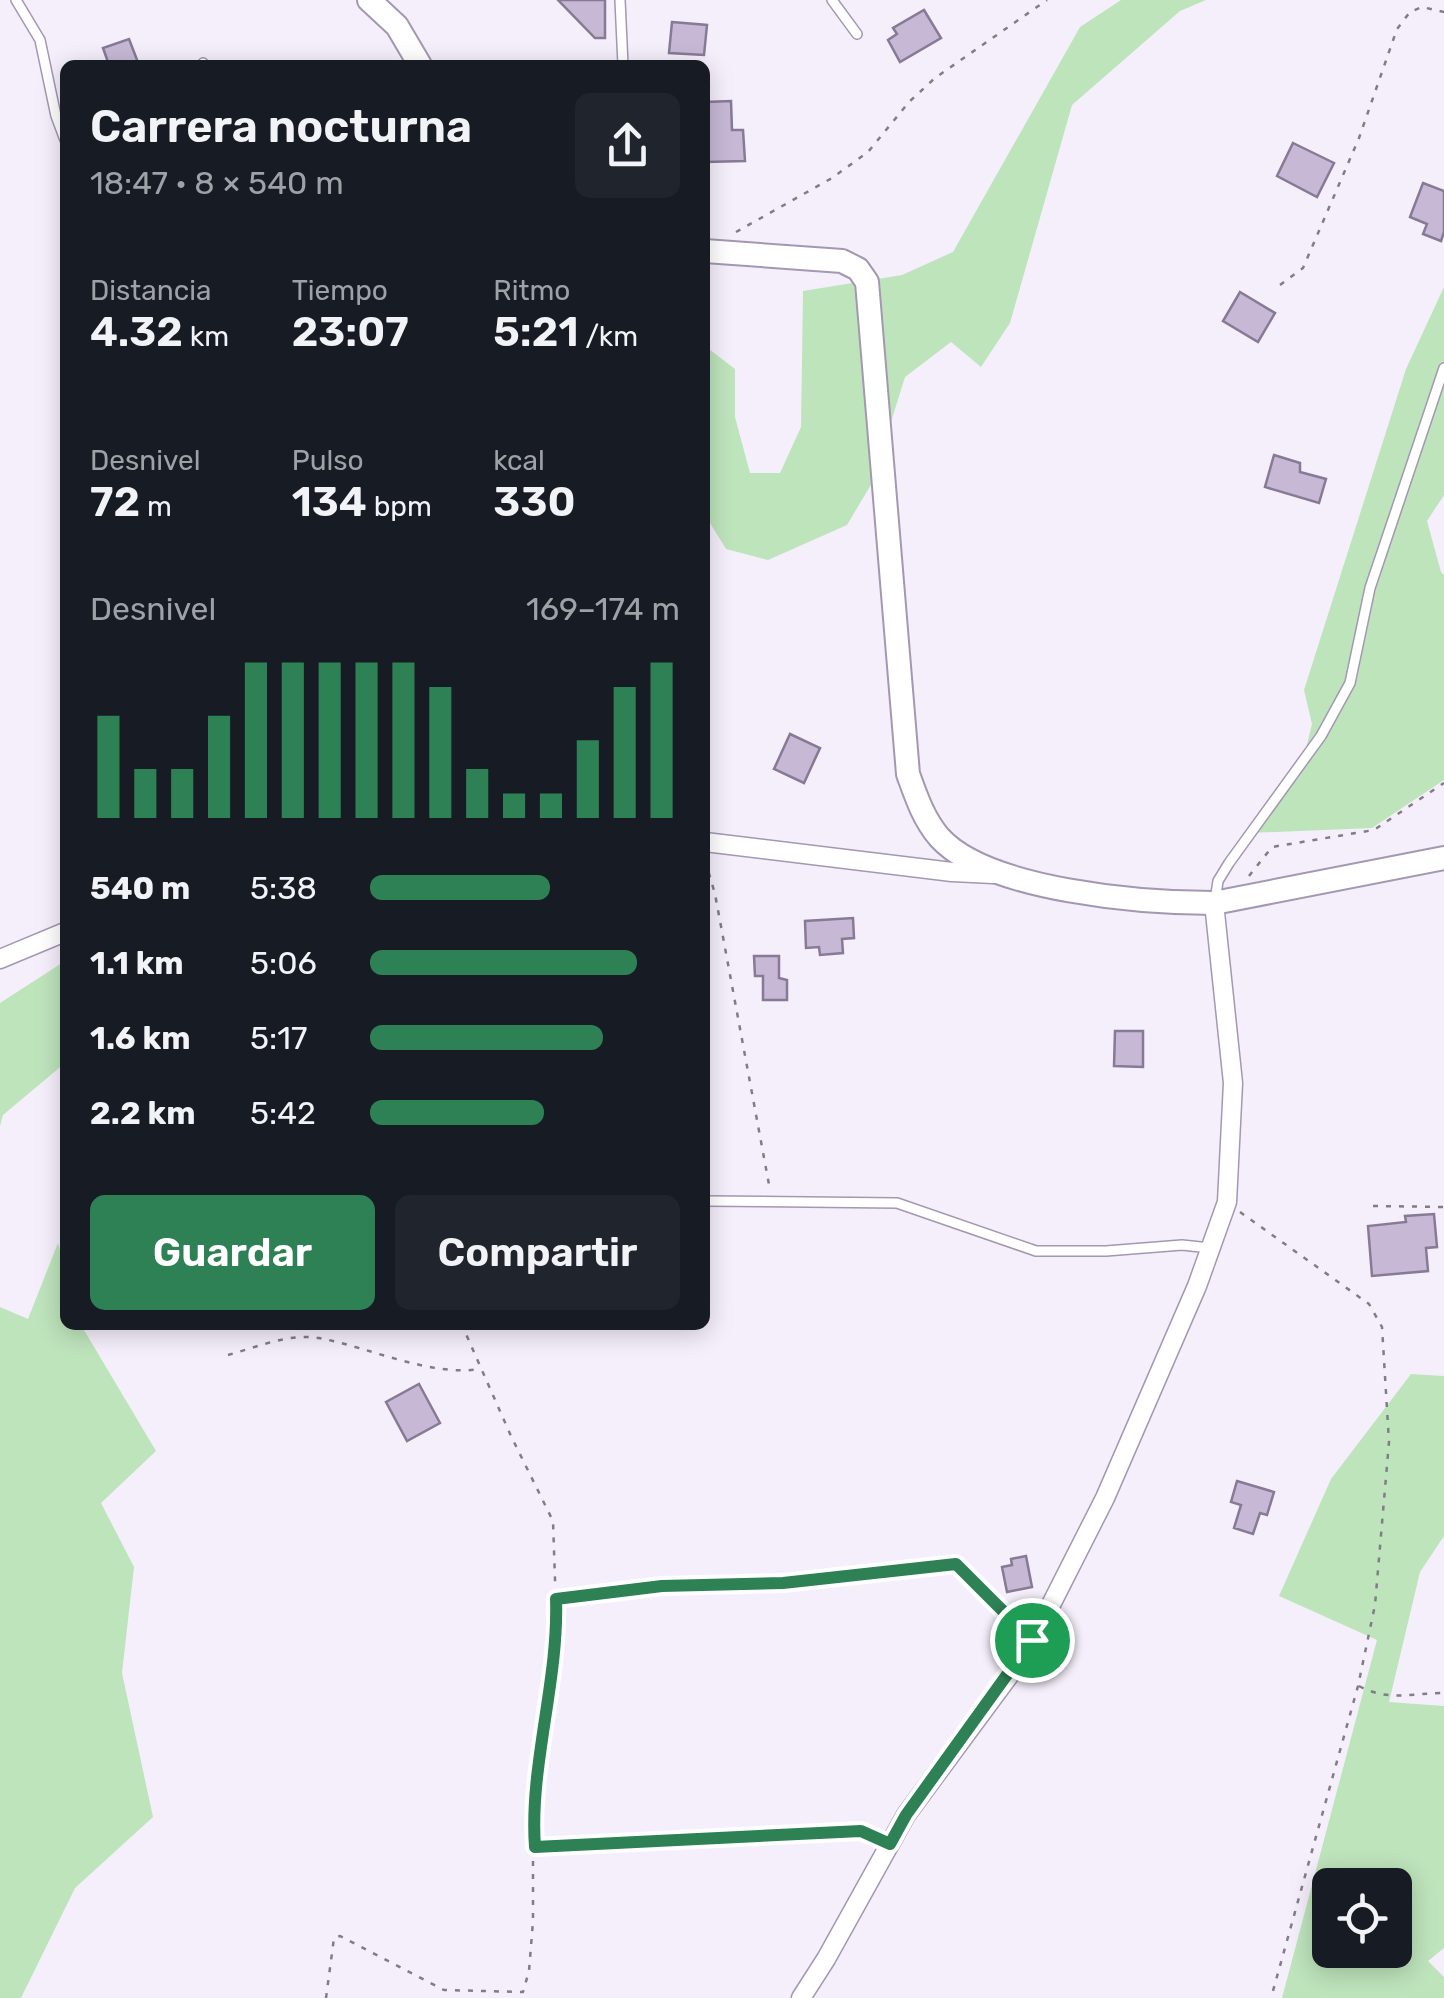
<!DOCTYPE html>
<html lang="es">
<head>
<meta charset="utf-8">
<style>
  body { margin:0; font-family:Rubik,sans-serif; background:#20242c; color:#f1f3f6; height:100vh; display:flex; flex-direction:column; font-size:38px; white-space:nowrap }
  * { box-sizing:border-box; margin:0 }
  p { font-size:32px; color:#9ea1a6 }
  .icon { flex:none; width:55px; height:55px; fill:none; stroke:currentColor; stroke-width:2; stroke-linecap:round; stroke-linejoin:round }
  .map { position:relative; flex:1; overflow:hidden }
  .panel { position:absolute; left:60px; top:60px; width:650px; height:1270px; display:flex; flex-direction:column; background:#171b24; border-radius:15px; box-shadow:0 5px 25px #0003 }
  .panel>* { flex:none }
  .buttons { position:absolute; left:1312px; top:1868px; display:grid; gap:20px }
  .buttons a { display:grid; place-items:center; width:100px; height:100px; border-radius:15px; background:#171b24; box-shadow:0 5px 25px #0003; font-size:50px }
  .pin { position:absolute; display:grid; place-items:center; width:85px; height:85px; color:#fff; margin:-42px; border:5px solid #fff; border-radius:50%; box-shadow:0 2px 10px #0007 }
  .round { display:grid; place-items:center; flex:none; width:105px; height:105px; border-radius:15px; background:#20242c }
  .summary { display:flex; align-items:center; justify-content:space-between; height:170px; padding:0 30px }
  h1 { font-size:45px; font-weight:600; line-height:75px }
  .figures { display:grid; grid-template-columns:repeat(3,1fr); gap:15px; height:170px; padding:10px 30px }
  .figures div { display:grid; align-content:center }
  .figures b { font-size:42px; font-weight:600 }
  .figures small { font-size:28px; font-weight:400 }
  .figures p { font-size:28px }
  .chart { height:280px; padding:20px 30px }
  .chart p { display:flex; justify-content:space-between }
  .chart svg { width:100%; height:180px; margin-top:10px; stroke:#2e8154; stroke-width:6 }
  .primary-button { display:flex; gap:20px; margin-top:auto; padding:20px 30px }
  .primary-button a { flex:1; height:115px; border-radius:15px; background:#2e8154; color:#fff; font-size:40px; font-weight:600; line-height:115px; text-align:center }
  .primary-button a+a { background:#20242c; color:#f1f3f6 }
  ul { padding:0 30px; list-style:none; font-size:32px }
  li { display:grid; grid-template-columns:160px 120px 1fr; align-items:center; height:75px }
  li i { height:25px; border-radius:12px; background:#2e8154 }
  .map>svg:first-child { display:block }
  .green { fill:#bee4bc; fill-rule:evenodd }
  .building { fill:#c7b9d6; stroke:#877a94; stroke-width:2.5 }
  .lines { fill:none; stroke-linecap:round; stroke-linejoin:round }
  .service-casing { stroke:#a497b2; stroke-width:12 }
  .minor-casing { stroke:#a497b2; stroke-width:21 }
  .tertiary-casing { stroke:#a497b2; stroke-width:26 }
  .path { stroke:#817c87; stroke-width:2.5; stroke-dasharray:5 8; stroke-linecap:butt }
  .service { stroke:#fff; stroke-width:9 }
  .minor { stroke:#fff; stroke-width:18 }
  .tertiary { stroke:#fff; stroke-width:22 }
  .route-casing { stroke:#fff; stroke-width:20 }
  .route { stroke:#2e8154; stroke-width:12 }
</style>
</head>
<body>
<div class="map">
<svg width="1444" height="1998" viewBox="0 0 1444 1998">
  <rect width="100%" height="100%" fill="#f5effb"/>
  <g class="green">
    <path d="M1121 0H1206L1180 11 1072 105 1010 323 981 367 951 342 905 377 872 483 847 525 768 560 726 549 705 515V346L735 369V417L750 473H780L801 427 803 291 902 275 953 252 1080 27Z"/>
    <path d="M1444 287V495L1427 521 1441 572 1444 575V780L1372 828 1250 833 1299 777 1312 724 1304 690 1406 369Z"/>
    <path d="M65 961V1063L3 1115 0 1126V1003Z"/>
    <path d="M58 1243 65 1268V1325H81L156 1451 101 1503 134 1567 122 1673 153 1817 75 1888 21 1998H0V1307L28 1319Z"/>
    <path d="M1411 1374 1444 1376V1536L1420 1572 1389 1702 1444 1706V1948L1428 1961 1444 1977V1998H1282L1377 1640 1279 1596 1331 1479ZM1330 1885H1395V1950H1330Z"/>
  </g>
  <g class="building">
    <path d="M558 0H605V38H595Z"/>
    <path d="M924 10 941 38 900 62 888 40 897 34 893 28Z"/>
    <path d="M672 22 707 25 704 55 669 53Z"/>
    <path d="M129 39 139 65H109L103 48Z"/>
    <path d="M731 101 732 130H743L745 161 705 162V102Z"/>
    <path d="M1293 143 1334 163 1317 197 1277 176Z"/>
    <path d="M1423 183 1444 191V232L1441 241 1423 234 1427 224 1410 217Z"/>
    <path d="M1240 292 1275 313 1258 342 1223 321Z"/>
    <path d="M1274 455 1300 463V472L1326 479 1319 503 1265 487Z"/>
    <path d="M790 734 820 748 804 783 774 769Z"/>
    <path d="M853 918 854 938 842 939 843 953 820 955 819 947 806 948 805 921Z"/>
    <path d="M754 956H779V978L787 980V1000H763V976H755Z"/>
    <path d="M1115 1031H1143V1067L1114 1066Z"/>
    <path d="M1434 1214 1437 1247 1426 1248 1428 1271 1372 1276 1368 1226 1406 1222 1405 1216Z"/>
    <path d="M419 1384 440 1423 407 1441 386 1402Z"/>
    <path d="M1237 1481 1274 1492 1267 1515 1260 1513 1253 1534 1234 1528 1241 1505 1231 1502Z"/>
    <path d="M1026 1556 1032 1587 1007 1592 1002 1567 1012 1565 1011 1559Z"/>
  </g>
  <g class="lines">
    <defs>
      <g id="service">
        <path d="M16 0 40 40 56 116 65 140"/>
        <path d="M620 0 623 65"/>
        <path d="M832 0 857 34"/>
        <path d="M203 63 204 65"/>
        <path d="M1215 901 1218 881 1229 863 1321 736 1350 683 1370 588 1444 368"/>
        <path d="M705 1201 897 1203 1036 1251H1106L1182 1245 1210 1248"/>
      </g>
      <g id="minor">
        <path d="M705 842 952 872 993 874"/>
        <path d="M0 959 65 932"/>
        <path d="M801 1998 826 1959 906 1815 1028 1650 1105 1498 1197 1286 1227 1202 1233 1083 1214 903"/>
      </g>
      <g id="tertiary">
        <path d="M369 0 397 26 420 65"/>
        <path d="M705 251 842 261 858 269 867 282 908 774C916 796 923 818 939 837 987 891 1144 903 1214 903L1444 858"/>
      </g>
    </defs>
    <use href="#service" class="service-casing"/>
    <use href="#minor" class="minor-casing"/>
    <use href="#tertiary" class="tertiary-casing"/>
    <g class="path">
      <path d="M736 232 832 178 868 152 909 102 935 78 1047 0"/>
      <path d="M1280 285 1303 268 1359 138 1397 29 1410 12 1422 7 1444 12"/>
      <path d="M705 860 715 894 770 1190"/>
      <path d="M1249 876 1272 847 1374 830 1444 783"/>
      <path d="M1373 1206 1444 1207"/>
      <path d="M1240 1212 1369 1304 1382 1327 1389 1442 1375 1605 1358 1686 1271 1998"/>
      <path d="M228 1355C257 1347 289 1333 319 1338 368 1347 431 1377 480 1369"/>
      <path d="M600 1586 614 1594 662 1587 783 1583 956 1564 1021 1628"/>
      <path d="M557 1599 609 1591"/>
      <path d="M1359 1686C1389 1702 1412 1693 1444 1693"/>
      <path d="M536 1847 861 1831 872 1836"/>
      <path d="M326 1998 334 1938 340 1936 444 1990 523 1992 529 1971 533 1921V1820L556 1609 553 1521 511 1436 462 1325"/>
    </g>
    <use href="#service" class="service"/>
    <use href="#minor" class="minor"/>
    <use href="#tertiary" class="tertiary"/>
  </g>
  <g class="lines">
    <defs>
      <path id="route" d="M956 1564 1032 1640 906 1815 890 1844 861 1831 535 1847C529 1767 559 1680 556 1599L662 1586 783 1583Z"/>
    </defs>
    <use href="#route" class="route-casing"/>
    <use href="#route" class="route"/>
  </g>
</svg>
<div class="buttons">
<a><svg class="icon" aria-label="locate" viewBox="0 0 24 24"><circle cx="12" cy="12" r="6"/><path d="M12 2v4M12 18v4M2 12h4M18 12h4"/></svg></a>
</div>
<div class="pin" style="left:1032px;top:1640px;background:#1e9e55"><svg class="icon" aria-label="arrive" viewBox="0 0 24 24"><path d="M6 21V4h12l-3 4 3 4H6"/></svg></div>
<section class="panel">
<div class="summary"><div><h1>Carrera nocturna</h1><p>18:47 · 8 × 540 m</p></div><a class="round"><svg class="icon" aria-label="share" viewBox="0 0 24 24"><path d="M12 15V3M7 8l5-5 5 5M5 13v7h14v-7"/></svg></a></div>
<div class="figures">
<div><p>Distancia</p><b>4.32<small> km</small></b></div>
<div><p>Tiempo</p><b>23:07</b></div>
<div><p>Ritmo</p><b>5:21<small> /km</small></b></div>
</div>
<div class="figures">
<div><p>Desnivel</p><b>72<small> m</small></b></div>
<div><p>Pulso</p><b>134<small> bpm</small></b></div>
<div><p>kcal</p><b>330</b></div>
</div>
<div class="chart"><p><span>Desnivel</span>169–174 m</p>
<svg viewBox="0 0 160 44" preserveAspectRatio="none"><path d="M5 44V19M15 44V32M25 44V32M35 44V19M45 44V6M55 44V6M65 44V6M75 44V6M85 44V6M95 44V12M105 44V32M115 44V38M125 44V38M135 44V25M145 44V12M155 44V6"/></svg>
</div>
<ul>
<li><b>540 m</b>5:38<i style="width:58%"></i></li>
<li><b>1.1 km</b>5:06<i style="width:86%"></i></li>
<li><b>1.6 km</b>5:17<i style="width:75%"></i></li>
<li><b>2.2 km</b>5:42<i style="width:56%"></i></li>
</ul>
<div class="primary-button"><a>Guardar</a><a>Compartir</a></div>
</section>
</div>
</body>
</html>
